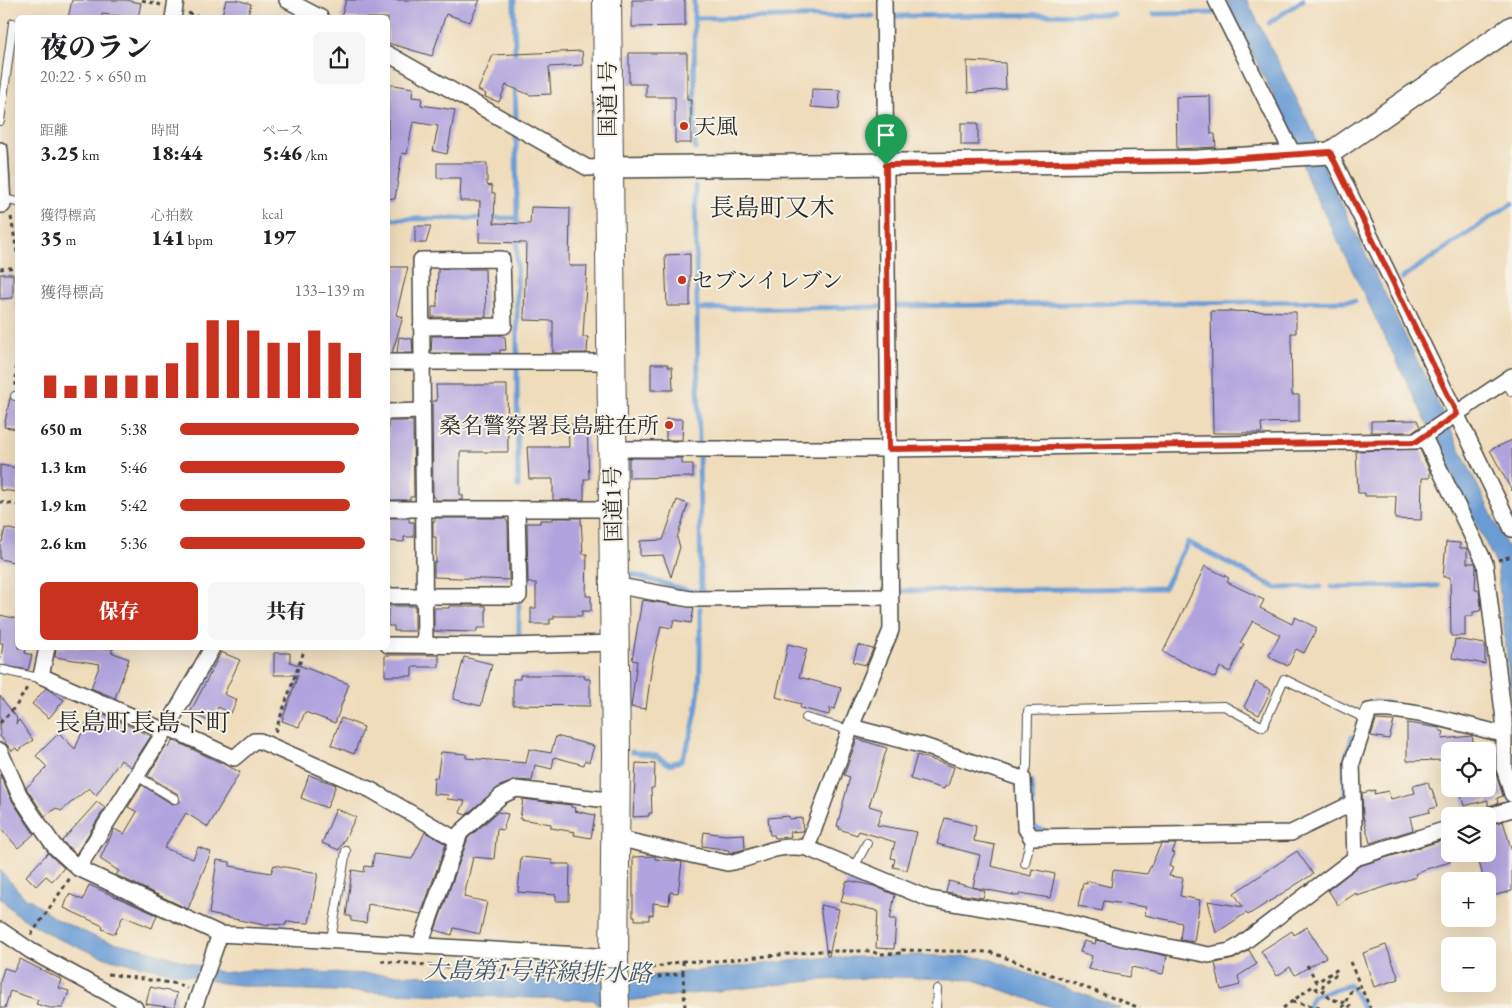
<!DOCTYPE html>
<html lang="ja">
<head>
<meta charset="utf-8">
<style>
  body { margin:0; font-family:"EB Garamond","Noto Serif JP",serif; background:#f6f6f6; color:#202124; height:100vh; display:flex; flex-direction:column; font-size:19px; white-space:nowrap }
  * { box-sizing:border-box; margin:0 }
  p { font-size:16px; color:#757577 }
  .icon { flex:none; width:28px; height:28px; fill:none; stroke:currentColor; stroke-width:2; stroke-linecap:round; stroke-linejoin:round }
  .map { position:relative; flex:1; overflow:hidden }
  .side { position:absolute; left:15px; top:15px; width:375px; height:635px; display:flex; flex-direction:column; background:#fff; border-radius:8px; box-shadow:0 5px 20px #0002 }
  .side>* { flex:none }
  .fabs { position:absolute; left:1441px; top:742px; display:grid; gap:10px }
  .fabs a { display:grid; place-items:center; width:55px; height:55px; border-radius:8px; background:#fff; box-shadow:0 5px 20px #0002; font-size:25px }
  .pin { position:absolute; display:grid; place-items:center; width:42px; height:42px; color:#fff; margin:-51px -21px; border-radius:50% 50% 50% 0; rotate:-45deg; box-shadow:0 0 5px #0007 }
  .pin .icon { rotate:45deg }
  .round { display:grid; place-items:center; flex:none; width:52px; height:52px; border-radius:8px; background:#f6f6f6 }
  .headline { display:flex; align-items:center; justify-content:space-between; height:85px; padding:0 25px }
  h1 { font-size:28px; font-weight:800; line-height:38px }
  .stats { display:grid; grid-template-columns:repeat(3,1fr); gap:8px; height:85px; padding:5px 25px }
  .stats div { display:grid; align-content:center }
  .stats b { font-size:21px; font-weight:800 }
  .stats small { font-size:14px; font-weight:400 }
  .stats p { font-size:14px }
  .chart { height:140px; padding:10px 25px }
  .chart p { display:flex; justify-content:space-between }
  .chart svg { width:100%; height:90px; margin-top:5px; stroke:#c8321e; stroke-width:6 }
  .cta { display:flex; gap:10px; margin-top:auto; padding:10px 25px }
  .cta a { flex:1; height:58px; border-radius:8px; background:#c8321e; color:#fff; font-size:20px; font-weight:800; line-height:58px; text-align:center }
  .cta a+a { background:#f6f6f6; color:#202124 }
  ul { padding:0 25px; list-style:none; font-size:16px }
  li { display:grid; grid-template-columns:80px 60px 1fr; align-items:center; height:38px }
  li i { height:12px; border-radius:6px; background:#c8321e }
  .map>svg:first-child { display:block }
  .water { fill:#6b9cd5; stroke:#4b6480 }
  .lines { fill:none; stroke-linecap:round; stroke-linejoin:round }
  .stream { stroke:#6b9cd5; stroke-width:5 }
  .building { fill:#b1a3de }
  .lane-casing { stroke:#484641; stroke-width:10 }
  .street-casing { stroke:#484641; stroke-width:18 }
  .secondary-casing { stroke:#484641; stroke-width:24 }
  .highway-casing { stroke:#484641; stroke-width:30 }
  .path { stroke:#484641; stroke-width:3; stroke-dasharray:4 4; stroke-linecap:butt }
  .lane { stroke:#fff; stroke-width:8 }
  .street { stroke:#fff; stroke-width:15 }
  .secondary { stroke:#fff; stroke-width:21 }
  .highway { stroke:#fff; stroke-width:28 }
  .highway-bridge-casing { stroke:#484641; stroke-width:30; stroke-linecap:butt }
  .highway-bridge { stroke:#fff; stroke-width:28 }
  .route-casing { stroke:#fff; stroke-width:10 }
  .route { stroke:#c8321e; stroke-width:6 }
  .poi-dot { fill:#c8321e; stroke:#f7f3e8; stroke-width:2 }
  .labels { text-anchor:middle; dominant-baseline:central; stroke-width:4; stroke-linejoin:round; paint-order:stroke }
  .street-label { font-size:22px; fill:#2b2b2b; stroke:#f7f3e8 }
  .poi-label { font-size:22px; fill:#2b2b2b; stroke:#f7f3e8; text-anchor:start }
  .water-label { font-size:24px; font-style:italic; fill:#45586f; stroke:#f7f3e8 }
  .quarter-label { font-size:25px; fill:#2b2b2b; stroke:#f7f3e8 }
</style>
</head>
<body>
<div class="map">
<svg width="1512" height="1008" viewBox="0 0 1512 1008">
  <rect width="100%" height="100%" fill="#f7f3e8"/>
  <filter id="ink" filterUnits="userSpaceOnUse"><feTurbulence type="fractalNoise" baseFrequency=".02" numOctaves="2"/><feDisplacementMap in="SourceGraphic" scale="10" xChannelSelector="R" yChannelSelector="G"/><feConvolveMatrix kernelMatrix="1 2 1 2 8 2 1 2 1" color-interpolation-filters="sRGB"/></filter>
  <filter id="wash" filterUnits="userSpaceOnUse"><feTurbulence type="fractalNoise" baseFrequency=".0096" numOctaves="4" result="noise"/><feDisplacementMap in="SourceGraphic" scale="20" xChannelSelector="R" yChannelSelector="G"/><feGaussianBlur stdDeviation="1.12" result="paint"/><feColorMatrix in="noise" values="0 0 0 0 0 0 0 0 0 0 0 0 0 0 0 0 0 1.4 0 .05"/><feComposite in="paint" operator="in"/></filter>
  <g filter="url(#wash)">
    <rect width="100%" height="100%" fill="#efdcbb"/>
    <g class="water">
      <path d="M1226 0H1247L1314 134 1326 172 1512 557V702L1497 566 1308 180 1295 140Z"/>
      <path d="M0 870 25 898 30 899 54 918 100 939 140 948 223 973 248 970 599 981 820 958 921 955 986 958 1120 1008H1054L974 980 896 977 820 980 597 1004 594 1000 276 989 222 983 106 958 56 938 16 914 0 898Z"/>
    </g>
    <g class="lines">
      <g class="stream">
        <path d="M514 0 515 59"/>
        <path d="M694 0 695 149"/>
        <path d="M1154 14 1218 13"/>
        <path d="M895 16 1114 14"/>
        <path d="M694 18 873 16"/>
        <path d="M1269 23 1303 0"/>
        <path d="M515 82 516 117"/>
        <path d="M516 136 517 228"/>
        <path d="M695 186 699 443"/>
        <path d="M388 219 516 218"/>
        <path d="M517 237V359"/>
        <path d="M1402 278 1512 203"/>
        <path d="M895 306 1355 301"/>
        <path d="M697 309 882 307"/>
        <path d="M517 369 518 486"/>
        <path d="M699 455 701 592"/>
        <path d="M631 574 689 591 703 592"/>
        <path d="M1332 587 1438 586"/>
        <path d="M898 591 1164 588 1188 542 1276 588 1320 587"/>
        <path d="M519 605V637"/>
        <path d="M1368 704 1373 702 1387 703"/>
        <path d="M1464 717 1496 723"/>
        <path d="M632 752 656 756 669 764 681 761C704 713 700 659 700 608"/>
        <path d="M1032 781 1033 825 1035 828 1044 830"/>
        <path d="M1324 809 1344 799 1345 795V761L1352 737"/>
        <path d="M1307 1008 1313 996 1350 985 1363 1008"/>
      </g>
    </g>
    <g id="blocks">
      <g class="building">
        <path d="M72 0H126L141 3 138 18 102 14 101 18H68Z"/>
        <path d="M226 0H237L251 4 247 18 222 15Z"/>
        <path d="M346 0H480L470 22 446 14 432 56 388 43V18H341Z"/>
        <path d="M632 0H685V26L632 27Z"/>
        <path d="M582 51 583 65 549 67 551 94 530 95 506 85 499 102 485 97 486 94 478 90 493 55Z"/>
        <path d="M629 53H687V100H691V143H675V97H646V84H629Z"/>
        <path d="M967 61 1005 63 1006 89 968 93Z"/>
        <path d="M388 84 413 88 412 97 422 98 421 105 455 110 447 154 433 151 438 126 413 122 407 154 402 153 395 199 388 198Z"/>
        <path d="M812 89 840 90 839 109 811 107Z"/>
        <path d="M1210 96 1211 134H1215L1216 147 1177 149 1176 97Z"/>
        <rect x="961" y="123" width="17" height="22"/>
        <path d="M437 163H487V185L492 186V193H495L494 223 530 224 531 207 570 208 569 266H587L583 337H588L587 353H553V321L524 320 526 243 479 242 480 201H460L461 178H437Z"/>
        <path d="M415 226H431L426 243H415Z"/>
        <path d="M690 254V306H667L665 255Z"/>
        <path d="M388 267H408L396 315 403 317 392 353H388Z"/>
        <path d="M438 269H485L486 317H432V307H437Z"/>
        <path d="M0 274H13V298L0 299Z"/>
        <path d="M1211 311 1296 312V333H1291L1292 395H1299V422L1261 423 1262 433H1213Z"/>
        <path d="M499 335 505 337 506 350H500V353H431L432 336Z"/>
        <path d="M399 337 412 339 413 353H397Z"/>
        <path d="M651 364H668V367H672L673 390H651Z"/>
        <path d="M436 385H507L508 452H460V495H463V500H435V497H433L432 401H437Z"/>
        <path d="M10 398 18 402V429L4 427Z"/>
        <path d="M666 419H683L682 440H666Z"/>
        <path d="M1417 420 1420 427 1413 432H1371V421Z"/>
        <path d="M388 421H413L414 497H410V500H388Z"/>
        <path d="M568 424H587L589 479H584V500H553V479H529L527 447H569Z"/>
        <path d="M1512 440V491L1490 450Z"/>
        <path d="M1420 449 1430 472V478H1422L1421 520 1395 519 1396 496H1365V493H1358L1356 451Z"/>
        <path d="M629 458H682V464H693V477L629 478Z"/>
        <path d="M0 465 18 468V492L0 490Z"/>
        <path d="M677 500 688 504 677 538 680 547 671 577 663 555 640 556V541L663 540Z"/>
        <path d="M388 518H409V522H414V537H404V542L388 541Z"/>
        <path d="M435 518H505L508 523 509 580 434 577V562H436V537H433V521H435Z"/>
        <path d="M553 518H581L583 554H587L586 596H591V611H582V616H554V619H550V624H531V608H536V583H528L527 523H540V520H553Z"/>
        <path d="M5 528 18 531V563L0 559V542H2Z"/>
        <path d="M1446 542 1460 543V548H1467V563H1475L1476 566 1475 590H1479L1481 606 1480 611 1473 612V616H1465V636H1451L1450 577H1443Z"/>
        <path d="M1205 566 1229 578 1227 582 1264 600 1260 608 1292 624 1295 617 1317 628 1304 653 1296 649 1288 666 1273 659 1269 655 1280 635 1253 621 1240 643 1244 644 1230 672 1220 667 1215 678 1163 652Z"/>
        <path d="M642 600 694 608 691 623 674 620 672 628 661 626 652 664 646 709 631 707 637 661 632 660Z"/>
        <path d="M388 606H415V631H394V626H388Z"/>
        <path d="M449 606H486V628H477V632L434 631V608H449Z"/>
        <path d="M0 615 18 619V648H26L25 653 32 655 28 670 0 665 3 643H0Z"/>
        <path d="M1455 639 1485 644V664L1452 658Z"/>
        <path d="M788 644 807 649 799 677 841 688 835 709 830 708 829 715 800 708 801 704 776 697Z"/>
        <path d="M858 645 873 649 866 665 853 662Z"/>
        <path d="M56 648H113L111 652 129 659 115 698 91 688 100 664 55 657Z"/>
        <path d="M221 652 240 660 224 694 237 700 231 713 218 707 211 722 190 713Z"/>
        <path d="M274 653H290V662L349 684 335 723 305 712 299 727 282 721 298 675H274Z"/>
        <path d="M385 655H439V667H412V676H385Z"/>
        <path d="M464 657 492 664 481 706 453 699Z"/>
        <path d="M520 675H584L585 679H590V706L513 705V679H520Z"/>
        <path d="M1256 682 1271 690 1259 715 1244 707Z"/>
        <path d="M46 688 64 700 49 718 32 704Z"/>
        <path d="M0 696 17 718 16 724 19 720 33 740 18 751 16 748 12 751 0 736Z"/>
        <path d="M92 709 151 736 131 767 121 760 96 795 89 788 61 811 56 808 45 816 26 788 47 767 36 756 59 733 75 749Z"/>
        <path d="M341 718 364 727 354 754 331 745Z"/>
        <path d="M1376 720 1394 721 1389 739 1371 736Z"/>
        <path d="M1407 723 1440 728 1439 730 1444 732 1442 739 1472 736 1475 751H1450V753L1445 755V760L1407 761Z"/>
        <path d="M556 736 594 746 589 762 585 760 584 765 554 757 552 769 535 765 532 781 517 780 500 786 466 815 460 813 465 801 447 799 448 795 433 794 434 777 437 778 441 752 466 754V758L526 763 529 749 551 753Z"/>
        <path d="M857 739 887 748 869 806 882 810 877 825 917 832 907 870 893 867 895 859 891 858 895 842 859 831 857 835 839 829 840 827 837 826 850 777 844 775Z"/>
        <path d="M173 740 240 772 208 827 186 813 164 848 193 859 198 847 211 852 188 909 116 875 119 871 100 859 114 829 124 834 137 812 128 807 142 785 172 804 180 802 178 794 148 776 166 746 169 748Z"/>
        <path d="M917 755 954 767 948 786H945L944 789 910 779Z"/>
        <path d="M636 763 655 764 654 788H651L652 813H649V816L633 817Z"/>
        <path d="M1495 771 1503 796 1497 798 1498 803 1488 806V800L1464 806 1460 789H1488V773Z"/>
        <path d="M0 774 11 799 34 834 18 848 0 827Z"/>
        <path d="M309 775 336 785 327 808 301 798Z"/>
        <path d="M1428 782 1430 789H1432L1437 807 1429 809 1430 812 1410 817 1413 830 1370 843 1363 816 1362 793 1375 790 1374 794 1388 791 1391 799 1415 793 1413 786Z"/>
        <path d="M523 799 571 805V807L575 808 574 811 595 815 591 838 574 835 575 832 551 828V824L520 819Z"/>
        <path d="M97 802 105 808 76 854 62 841Z"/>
        <path d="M336 809 356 817 339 850 322 843Z"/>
        <path d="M498 812 508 814 503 830 497 829 494 859 473 857 464 897 487 902 480 934 454 928 452 935 435 930 468 838Z"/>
        <path d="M789 816V819L802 818 803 831 790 832 791 837 775 838 774 835H770L768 818Z"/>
        <path d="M945 818 976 826 974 841 995 845 991 866 1031 876 1032 869 1055 874 1050 898 1020 893 1019 896 973 887 980 855 937 844Z"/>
        <path d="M1503 821 1512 852V891L1488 897V881H1484L1477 854H1488V825Z"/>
        <path d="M425 832 446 844 421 914 368 904 366 923 351 921V916H346L352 870 364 872 365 866 372 867 374 854 412 859Z"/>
        <path d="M704 832 725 835 744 834 745 849 729 853V850L702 846Z"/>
        <path d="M1450 838V862L1423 870 1415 874 1416 877 1357 896 1356 893 1338 905 1328 890 1359 866Z"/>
        <path d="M1161 844H1176L1172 852 1175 853 1169 866 1173 868 1169 876 1183 878 1180 896 1200 900 1194 942 1180 940 1182 923 1145 915 1146 907 1104 901 1102 911 1078 906 1083 883 1087 884V881L1111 887 1113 870 1147 874Z"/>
        <path d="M1297 851 1313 874 1248 915 1246 913 1216 933 1208 901 1243 907 1234 893Z"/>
        <path d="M48 853 64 868 52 881 46 876 36 886 26 876Z"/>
        <path d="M655 856V859L682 862 678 893 670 892 669 905 653 903V915H649V920H635V916H633V857Z"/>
        <path d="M521 857 552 860V864H570L569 901H556V895L518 892Z"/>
        <path d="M217 860 230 862V866L271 873 274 865 318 873 309 923 286 922V925L269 924V926L209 914Z"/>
        <path d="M851 881 874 886 895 895 890 919H896L894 949 876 948 878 911 841 902 846 882Z"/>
        <path d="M949 881 985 891 983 898 946 892Z"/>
        <path d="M89 885 157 915 152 928 123 916 115 934 102 929 103 926 64 908 69 894 83 900Z"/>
        <path d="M820 905 839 909 829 956H827Z"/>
        <path d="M1307 927 1326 957 1295 975 1290 967 1277 976 1261 951 1292 931 1294 935Z"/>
        <path d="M1096 940 1167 956 1163 974 1132 967 1129 977 1088 969 1092 956 1080 952 1084 941 1095 944Z"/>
        <path d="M1386 945 1399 979 1374 987 1363 953Z"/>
        <path d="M1249 950 1257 964 1238 976 1240 985 1221 990 1215 963 1234 959Z"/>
        <path d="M20 959 62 980 59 988 69 991 63 1008H50L36 1004 38 1000 10 991 5 1008H0V982L4 968 14 971Z"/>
        <path d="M150 987 177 993 174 1008 146 1004Z"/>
      </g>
    </g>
  </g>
  <g filter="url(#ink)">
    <use href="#blocks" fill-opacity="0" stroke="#484641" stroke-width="1"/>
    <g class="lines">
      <defs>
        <g id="lane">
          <path d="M0 121 13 23"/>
          <path d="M3 199 18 202"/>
          <path d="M1505 381 1512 392"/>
          <path d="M15 396H18"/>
          <path d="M3 670 34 677 41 676"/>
          <path d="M806 718 850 730"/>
          <path d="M137 776 175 799"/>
          <path d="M1023 779 1027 766 1028 711 1224 706 1263 727 1284 679 1366 719"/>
          <path d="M1025 863 1031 837"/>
          <path d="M854 867 867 843"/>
          <path d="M331 939 346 851"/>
          <path d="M936 1008 937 989"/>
        </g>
        <g id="street">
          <path d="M287 0 321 18"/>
          <path d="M1216 0 1294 156"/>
          <path d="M173 18 176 0"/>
          <path d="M388 54 588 168 607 167"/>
          <path d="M0 150 3 205H0"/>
          <path d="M1330 153 1512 529"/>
          <path d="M421 327 504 326 502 259 421 260 425 645"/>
          <path d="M388 362H611"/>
          <path d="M388 412 422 411"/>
          <path d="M1424 437 1485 563 1504 720V768L1512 794"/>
          <path d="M612 449H889L1416 441 1512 376"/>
          <path d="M388 509H613"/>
          <path d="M614 585 690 599 890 597"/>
          <path d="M388 596H519L517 509"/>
          <path d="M388 645 509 646 614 643"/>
          <path d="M47 648 41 676 165 731"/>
          <path d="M167 727 234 758 254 741H260L371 790 457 840"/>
          <path d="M851 727 924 746 1023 779 1025 827 1031 837 1291 833 1353 803"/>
          <path d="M0 751 19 794 32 814 55 847 78 868 220 934 614 957"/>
          <path d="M1488 816 1512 809"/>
          <path d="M616 838 727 863C760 858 771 843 807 848L929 899 1057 920 1123 938 1209 955 1230 951 1239 946 1355 858 1450 828"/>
          <path d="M807 848 851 727 891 630 884 0"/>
          <path d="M1355 858 1352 763 1369 711C1396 704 1472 727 1502 734"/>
          <path d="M78 868 165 731 212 648"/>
          <path d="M0 930 31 951 135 1008"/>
          <path d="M420 945 460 833 501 796 516 789 616 801"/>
          <path d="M194 1008 220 934"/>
        </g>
        <path id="secondary" d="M607 167 1197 161 1330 153 1512 27"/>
        <path id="highway" d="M607 0 616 754 614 966"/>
      </defs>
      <use href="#lane" class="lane-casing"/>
      <use href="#street" class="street-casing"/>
      <use href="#secondary" class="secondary-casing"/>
      <use href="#highway" class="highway-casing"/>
      <g class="path">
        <path d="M142 0 161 5"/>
        <path d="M188 13 202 18"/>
        <path d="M11 217 18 258"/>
        <path d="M0 269 18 267"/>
        <path d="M16 386 18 287"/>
        <path d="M0 502 18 505"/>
        <path d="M1498 560 1512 556"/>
        <path d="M0 723 16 706 28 686"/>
        <path d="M275 732 305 648"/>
        <path d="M31 935 70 878"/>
        <path d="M381 961 483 970 561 971 595 982"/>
        <path d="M1350 962 1370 1008"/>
        <path d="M1307 965 1317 982 1336 970 1338 973 1324 983 1322 989"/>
        <path d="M643 970 683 961 705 962 820 951H871L878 954 902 953V950L990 952 1140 1008"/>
        <path d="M683 973V961"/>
        <path d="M108 974 178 984 187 989"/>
        <path d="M634 981 683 973 685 1008"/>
        <path d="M1292 1002 1321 1008"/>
        <path d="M1283 1008 1313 986 1318 990 1322 989 1330 999 1343 1002 1351 1007"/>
        <path d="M1342 1008 1351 991 1360 986"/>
      </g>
      <use href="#lane" class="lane"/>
      <use href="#street" class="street"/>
      <use href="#secondary" class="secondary"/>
      <use href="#highway" class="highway"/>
      <defs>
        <path id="highway-bridge" d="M614 966 615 1008"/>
      </defs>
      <use href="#highway-bridge" class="highway-bridge-casing"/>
      <use href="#highway-bridge" class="highway-bridge"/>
    </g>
  </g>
  <g class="lines" filter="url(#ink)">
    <defs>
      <path id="route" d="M1330 152 1457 414 1416 442 889 449 886 165 1197 161Z"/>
    </defs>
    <use href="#route" class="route-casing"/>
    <use href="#route" class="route"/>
  </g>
  <g class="poi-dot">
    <circle cx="684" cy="126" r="5"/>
    <circle cx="682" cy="280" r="5"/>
    <circle cx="669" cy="425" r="5"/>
  </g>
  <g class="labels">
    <g class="street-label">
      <text transform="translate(607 99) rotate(-90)">国道1号</text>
      <text transform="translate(613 504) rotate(-91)">国道1号</text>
    </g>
    <g class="poi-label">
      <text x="694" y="126">天風</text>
      <text x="692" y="280">セブンイレブン</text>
      <text x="659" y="425" text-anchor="end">桑名警察署長島駐在所</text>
    </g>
    <g class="water-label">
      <text transform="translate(538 971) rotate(1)">大島第1号幹線排水路</text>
    </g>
    <g class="quarter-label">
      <text x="772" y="207">長島町又木</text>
      <text x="143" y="722">長島町長島下町</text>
    </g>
  </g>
</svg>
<div class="fabs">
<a><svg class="icon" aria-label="locate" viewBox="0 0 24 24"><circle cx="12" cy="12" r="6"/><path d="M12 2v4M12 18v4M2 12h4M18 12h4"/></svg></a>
<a><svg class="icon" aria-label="layers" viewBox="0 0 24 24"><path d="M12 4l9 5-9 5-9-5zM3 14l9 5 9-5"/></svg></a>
<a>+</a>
<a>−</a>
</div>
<div class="pin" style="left:886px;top:165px;background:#1e9e55"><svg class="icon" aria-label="arrive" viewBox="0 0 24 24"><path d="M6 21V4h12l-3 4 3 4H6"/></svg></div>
<section class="side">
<div class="headline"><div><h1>夜のラン</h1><p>20:22 · 5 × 650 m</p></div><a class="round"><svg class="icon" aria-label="share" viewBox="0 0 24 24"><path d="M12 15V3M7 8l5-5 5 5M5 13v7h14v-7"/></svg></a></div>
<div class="stats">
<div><p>距離</p><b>3.25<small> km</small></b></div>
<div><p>時間</p><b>18:44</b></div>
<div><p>ペース</p><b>5:46<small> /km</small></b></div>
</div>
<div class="stats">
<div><p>獲得標高</p><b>35<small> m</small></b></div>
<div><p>心拍数</p><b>141<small> bpm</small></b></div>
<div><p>kcal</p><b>197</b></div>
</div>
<div class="chart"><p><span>獲得標高</span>133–139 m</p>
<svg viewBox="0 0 160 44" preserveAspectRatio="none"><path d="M5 44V33M15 44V38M25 44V33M35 44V33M45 44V33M55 44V33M65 44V27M75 44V17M85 44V6M95 44V6M105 44V11M115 44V17M125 44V17M135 44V11M145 44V17M155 44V22"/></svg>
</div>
<ul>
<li><b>650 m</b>5:38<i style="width:97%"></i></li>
<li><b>1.3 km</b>5:46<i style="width:89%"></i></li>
<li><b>1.9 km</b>5:42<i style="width:92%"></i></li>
<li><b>2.6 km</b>5:36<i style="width:100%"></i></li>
</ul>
<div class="cta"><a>保存</a><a>共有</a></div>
</section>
</div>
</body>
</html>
